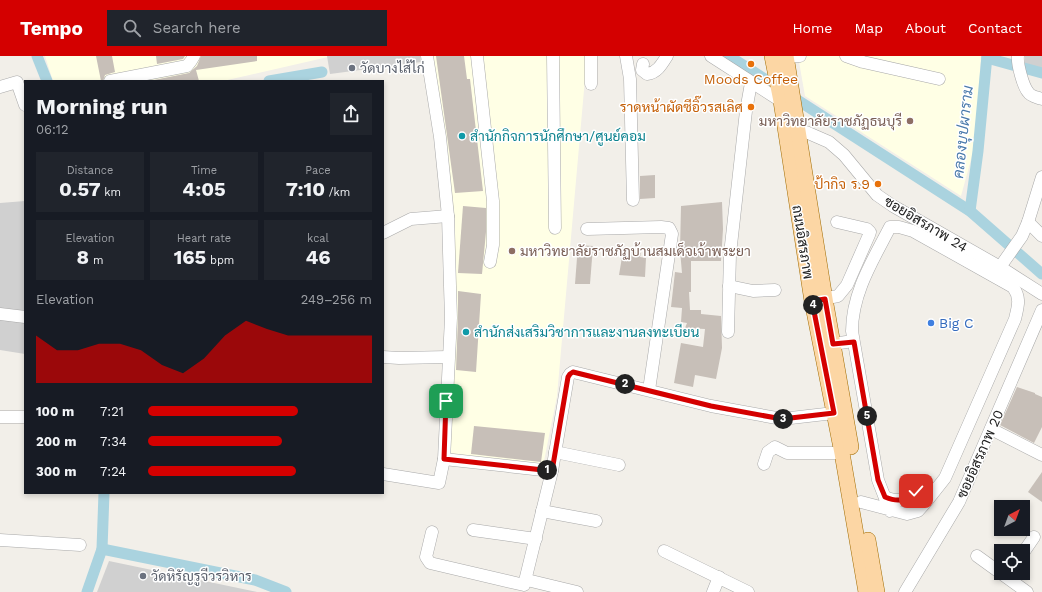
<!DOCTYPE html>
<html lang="en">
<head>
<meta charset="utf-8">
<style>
  body { margin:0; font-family:"Work Sans",Sarabun,sans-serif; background:#20242c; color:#f1f3f6; height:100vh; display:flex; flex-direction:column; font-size:15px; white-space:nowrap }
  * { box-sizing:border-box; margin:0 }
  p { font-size:13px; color:#9ea1a6 }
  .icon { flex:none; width:22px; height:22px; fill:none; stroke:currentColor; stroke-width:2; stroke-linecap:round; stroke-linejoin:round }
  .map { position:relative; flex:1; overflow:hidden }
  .drawer { position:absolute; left:24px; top:24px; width:360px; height:414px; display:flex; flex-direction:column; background:#171b24; border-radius:0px; box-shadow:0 2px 6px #0003 }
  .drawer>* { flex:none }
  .needle { width:26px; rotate:41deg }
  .buttons { position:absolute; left:994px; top:444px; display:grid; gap:8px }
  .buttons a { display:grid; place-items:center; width:36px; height:36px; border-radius:0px; background:#171b24; box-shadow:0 2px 6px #0003; font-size:20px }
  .pin { position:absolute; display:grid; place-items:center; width:34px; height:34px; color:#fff; margin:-17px; border-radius:8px; box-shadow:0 2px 6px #0006 }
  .km { position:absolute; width:20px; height:20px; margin:-10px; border-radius:50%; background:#222; color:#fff; font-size:11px; line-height:20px; text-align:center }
  .round { display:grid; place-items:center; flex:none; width:42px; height:42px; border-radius:0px; background:#20242c }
  .head { display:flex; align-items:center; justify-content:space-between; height:68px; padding:0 12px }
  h1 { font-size:22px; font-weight:700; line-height:30px }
  .stats { display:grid; grid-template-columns:repeat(3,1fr); gap:6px; height:68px; padding:4px 12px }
  .stats div { display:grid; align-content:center; border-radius:0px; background:#20242c; text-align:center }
  .stats b { font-size:20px; font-weight:700 }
  .stats small { font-size:11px; font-weight:400 }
  .stats p { font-size:11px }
  .chart { height:112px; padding:8px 12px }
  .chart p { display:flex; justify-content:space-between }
  .chart svg { width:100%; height:72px; margin-top:4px; fill:#d40000; opacity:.7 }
  ul { padding:0 12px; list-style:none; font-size:13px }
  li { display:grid; grid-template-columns:64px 48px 1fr; align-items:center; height:30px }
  li i { height:10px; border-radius:5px; background:#d40000 }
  header { display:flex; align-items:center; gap:24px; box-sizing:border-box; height:56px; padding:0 20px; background:#d40000; color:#fff }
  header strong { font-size:19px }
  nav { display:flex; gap:22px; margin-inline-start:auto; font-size:14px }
  .search { width:280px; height:36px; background:#20242c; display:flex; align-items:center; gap:10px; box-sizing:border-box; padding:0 14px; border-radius:0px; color:#9ea1a6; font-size:15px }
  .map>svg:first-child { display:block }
  .education { fill:#ffffe5 }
  .religious { fill:#d0d0d0 }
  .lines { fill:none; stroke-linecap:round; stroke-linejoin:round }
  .canal { stroke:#aad3df; stroke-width:11 }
  .building { fill:#c7bfb8 }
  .minor-casing { stroke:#a9a9a9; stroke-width:13 }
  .major-casing { stroke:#a06b00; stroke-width:16 }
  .minor { stroke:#fff; stroke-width:12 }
  .major { stroke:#fcd6a4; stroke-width:15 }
  .route-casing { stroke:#fff; stroke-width:8 }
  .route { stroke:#d40000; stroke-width:5 }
  .food-dot { fill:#e8710a; stroke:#fff; stroke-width:1.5 }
  .worship-dot { fill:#6b7280; stroke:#fff; stroke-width:1.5 }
  .education-dot { fill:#8d6e63; stroke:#fff; stroke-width:1.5 }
  .culture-dot { fill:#0f9aa8; stroke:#fff; stroke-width:1.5 }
  .shop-dot { fill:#3f7fe0; stroke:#fff; stroke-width:1.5 }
  .labels { text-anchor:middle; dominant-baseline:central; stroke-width:3; stroke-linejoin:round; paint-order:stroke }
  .worship-label { font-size:14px; fill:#5b616d; stroke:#fff; text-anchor:start }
  .food-label { font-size:14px; fill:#c56008; stroke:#fff; text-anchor:end }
  .education-label { font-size:14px; fill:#785e54; stroke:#fff; text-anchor:end }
  .culture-label { font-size:14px; fill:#0d838f; stroke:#fff; text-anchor:start }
  .street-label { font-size:14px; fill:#222; stroke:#fff }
  .shop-label { font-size:14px; fill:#366cbe; stroke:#fff; text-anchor:start }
  .water-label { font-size:15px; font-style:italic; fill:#4a7aab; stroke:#fff }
</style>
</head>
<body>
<header>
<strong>Tempo</strong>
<div class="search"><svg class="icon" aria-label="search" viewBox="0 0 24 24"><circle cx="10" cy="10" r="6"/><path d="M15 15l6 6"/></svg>Search here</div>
<nav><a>Home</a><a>Map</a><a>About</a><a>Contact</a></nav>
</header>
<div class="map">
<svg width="1042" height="536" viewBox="0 0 1042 536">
  <rect width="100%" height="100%" fill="#f2efe9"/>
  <g class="education">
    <path d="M45 0H327L328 1 223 25H53Z"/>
    <path d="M431 0H587L557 340 542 415 442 402 454 226 455 163Z"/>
    <path d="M798 0H981L975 89 961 140 805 40Z"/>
  </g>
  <g class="religious">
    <path d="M327 0H420L421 6 330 18Z"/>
    <path d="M1025 0H1042V16L1025 15Z"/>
    <path d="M25 145V298L0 294V147Z"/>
    <path d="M109 505 257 536H97Z"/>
  </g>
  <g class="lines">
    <g class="canal">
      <path d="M37 0 47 25"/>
      <path d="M729 0 970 155 1042 218"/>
      <path d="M987 2 1042 17"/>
      <path d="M269 25 322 16"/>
      <path d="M970 155 978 95 987 0"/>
      <path d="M102 493 255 524 286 536"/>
      <path d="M87 536 102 493 104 437"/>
    </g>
  </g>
  <g class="building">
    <path d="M96 0H112L115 16 105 19 103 25H101Z"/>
    <path d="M156 0H185L183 3 157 8Z"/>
    <path d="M201 0H257V5L196 14 199 25H149L189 17 197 10Z"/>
    <path d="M436 0H464L467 23H470L483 135 455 137Z"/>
    <path d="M655 119V142L640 143V120Z"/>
    <path d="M722 146 723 173 721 205H691V236H689L690 254H701V258L721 260 722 292 716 323 695 319 693 331 674 327 681 287 703 291 705 273 685 272 687 267 681 266 682 252 671 251 675 216 682 217 680 194 681 150Z"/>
    <path d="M463 150 486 152V176L482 218 458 217Z"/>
    <path d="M578 189 593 190 590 228H575Z"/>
    <path d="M623 195 641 197 640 201 646 202 645 221 619 219Z"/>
    <path d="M458 235 481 238 476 316 456 314 458 262Z"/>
    <path d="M1017 331 1035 337V338L1042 341V371L1034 387 1000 369Z"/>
    <path d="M474 370 545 377 541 406 471 398Z"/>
    <path d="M1042 416V446L1028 436Z"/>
  </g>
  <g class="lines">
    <defs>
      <g id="minor">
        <path d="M477 0 493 145V189L490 206"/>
        <path d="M553 0 555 172"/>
        <path d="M591 0V28"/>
        <path d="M626 0 630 23 633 144"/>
        <path d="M711 0 781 45"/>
        <path d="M846 0 863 6 939 23"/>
        <path d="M1018 0C1017 8 1023 30 1028 36 1031 41 1037 41 1042 43"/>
        <path d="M786 1 800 0"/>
        <path d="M643 8 642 14 647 18C657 17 662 8 667 0"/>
        <path d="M110 25 187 10 191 5 194 0"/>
        <path d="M0 31 17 26 25 49"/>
        <path d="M800 76H806L829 86 844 99 877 139 893 150 1000 211 1042 238"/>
        <path d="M1028 166 1042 180"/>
        <path d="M587 173 661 171 669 172 672 178 649 334"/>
        <path d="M383 177 411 163 448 160"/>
        <path d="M1000 211 1022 180 1028 166 1042 121"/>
        <path d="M729 230 753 235 775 234"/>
        <path d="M817 244 838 240 847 229 869 179 870 176 867 173 837 166"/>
        <path d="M0 258 25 261"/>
        <path d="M728 276 730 198 746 55 751 27"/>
        <path d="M833 288 853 285"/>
        <path d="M383 301 399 302 448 301"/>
        <path d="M0 361H25"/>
        <path d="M991 373 1042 399"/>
        <path d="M555 396 619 409"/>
        <path d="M444 403 552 415"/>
        <path d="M764 408 768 396 775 391 787 397H842"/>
        <path d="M383 418 439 427 444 403 451 262 450 230 448 160 440 81 427 0"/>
        <path d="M885 441C900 447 904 444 916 435"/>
        <path d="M861 446 907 458 918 455 926 446 945 422 1015 263C1018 250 1021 242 1013 231L913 175 899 171H890C873 204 852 237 852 275L878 424 890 455"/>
        <path d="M542 455 596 465"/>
        <path d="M473 474 536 483"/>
        <path d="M432 476 426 501 430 507 524 529 552 415 568 321 570 318 573 316 711 350 782 363 834 357"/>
        <path d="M0 484 80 489"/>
        <path d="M664 495 748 536"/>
        <path d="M1023 497 1034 481"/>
        <path d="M977 500 1027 536"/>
        <path d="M527 524 577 536"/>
        <path d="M713 536 719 521"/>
        <path d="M905 536 959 446 1042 254"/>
      </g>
      <g id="major">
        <path d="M772 0 781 45 812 245 842 397 866 536"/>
        <path d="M786 0 825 243 851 391"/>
        <path d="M868 484 877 536"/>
      </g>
    </defs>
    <use href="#minor" class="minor-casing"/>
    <use href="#major" class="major-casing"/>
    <use href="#minor" class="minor"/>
    <use href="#major" class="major"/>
  </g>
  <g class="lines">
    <defs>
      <path id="route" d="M446 345 444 403 552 415 568 321 570 318 573 316 711 350 782 363 834 357 812 245 825 243 833 288 854 286 878 424 885 441C900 447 904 444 916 435"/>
    </defs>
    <use href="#route" class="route-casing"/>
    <use href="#route" class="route"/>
  </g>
  <g class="food-dot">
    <circle cx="751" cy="8" r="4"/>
    <circle cx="751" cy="51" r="4"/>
    <circle cx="878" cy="128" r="4"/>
  </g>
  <g class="worship-dot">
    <circle cx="352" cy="12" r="4"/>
    <circle cx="143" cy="520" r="4"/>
  </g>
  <g class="education-dot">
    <circle cx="910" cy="65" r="4"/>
    <circle cx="512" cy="195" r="4"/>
  </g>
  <g class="culture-dot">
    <circle cx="462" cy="80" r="4"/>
    <circle cx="466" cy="276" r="4"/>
  </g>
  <circle class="shop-dot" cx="931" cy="267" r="4"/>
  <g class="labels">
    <g class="worship-label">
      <text x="360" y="12">วัดบางไส้ไก่</text>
      <text x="151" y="520">วัดหิรัญรูจีวรวิหาร</text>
    </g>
    <g class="food-label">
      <text x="751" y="23" text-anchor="middle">Moods Coffee</text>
      <text x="743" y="51">ราดหน้าผัดซีอิ๊วรสเลิศ</text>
      <text x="870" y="128">ป้ากิจ ร.9</text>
    </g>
    <g class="education-label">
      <text x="902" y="65">มหาวิทยาลัยราชภัฏธนบุรี</text>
      <text x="520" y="195" text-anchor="start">มหาวิทยาลัยราชภัฏบ้านสมเด็จเจ้าพระยา</text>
    </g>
    <g class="culture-label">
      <text x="470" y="80">สำนักกิจการนักศึกษา/ศูนย์คอม</text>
      <text x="474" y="276">สำนักส่งเสริมวิชาการและงานลงทะเบียน</text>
    </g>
    <g class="street-label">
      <text transform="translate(926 168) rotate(31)">ซอยอิสรภาพ 24</text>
      <text transform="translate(803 186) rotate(81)">ถนนอิสรภาพ</text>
      <text transform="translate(980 398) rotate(-66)">ซอยอิสรภาพ 20</text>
    </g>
    <g class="shop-label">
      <text x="939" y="267">Big C</text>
    </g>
    <g class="water-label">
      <text transform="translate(963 76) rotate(-84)">คลองบุปผาราม</text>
    </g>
  </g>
</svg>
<div class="buttons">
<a><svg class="needle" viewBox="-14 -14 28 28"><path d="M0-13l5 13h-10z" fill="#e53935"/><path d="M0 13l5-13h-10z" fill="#9ea1a6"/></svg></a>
<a><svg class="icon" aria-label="locate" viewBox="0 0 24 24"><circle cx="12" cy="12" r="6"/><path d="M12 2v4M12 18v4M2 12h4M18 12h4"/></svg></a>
</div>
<div class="pin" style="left:446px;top:345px;background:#1e9e55"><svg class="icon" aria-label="arrive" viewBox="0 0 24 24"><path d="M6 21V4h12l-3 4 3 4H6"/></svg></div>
<div class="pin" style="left:916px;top:435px;background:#d93025"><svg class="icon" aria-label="check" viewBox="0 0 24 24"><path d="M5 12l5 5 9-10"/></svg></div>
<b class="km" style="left:547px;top:414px">1</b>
<b class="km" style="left:625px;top:328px">2</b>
<b class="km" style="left:783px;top:363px">3</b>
<b class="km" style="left:813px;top:249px">4</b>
<b class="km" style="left:867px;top:360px">5</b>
<section class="drawer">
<div class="head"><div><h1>Morning run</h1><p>06:12</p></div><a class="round"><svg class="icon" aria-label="share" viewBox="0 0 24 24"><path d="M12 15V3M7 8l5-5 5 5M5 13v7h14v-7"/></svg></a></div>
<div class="stats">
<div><p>Distance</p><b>0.57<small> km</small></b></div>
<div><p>Time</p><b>4:05</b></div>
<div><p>Pace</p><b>7:10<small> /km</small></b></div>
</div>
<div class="stats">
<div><p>Elevation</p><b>8<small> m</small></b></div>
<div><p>Heart rate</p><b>165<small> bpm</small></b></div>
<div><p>kcal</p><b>46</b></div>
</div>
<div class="chart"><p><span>Elevation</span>249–256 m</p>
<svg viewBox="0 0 160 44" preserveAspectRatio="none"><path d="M0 44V15L10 24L20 24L30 20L40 20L50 24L60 33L70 38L80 29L90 15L100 6L110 11L120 15L130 15L140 15L150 15L160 15V44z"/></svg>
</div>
<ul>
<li><b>100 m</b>7:21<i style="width:67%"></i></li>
<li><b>200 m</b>7:34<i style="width:60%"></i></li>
<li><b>300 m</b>7:24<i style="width:66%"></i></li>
</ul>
</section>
</div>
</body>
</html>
